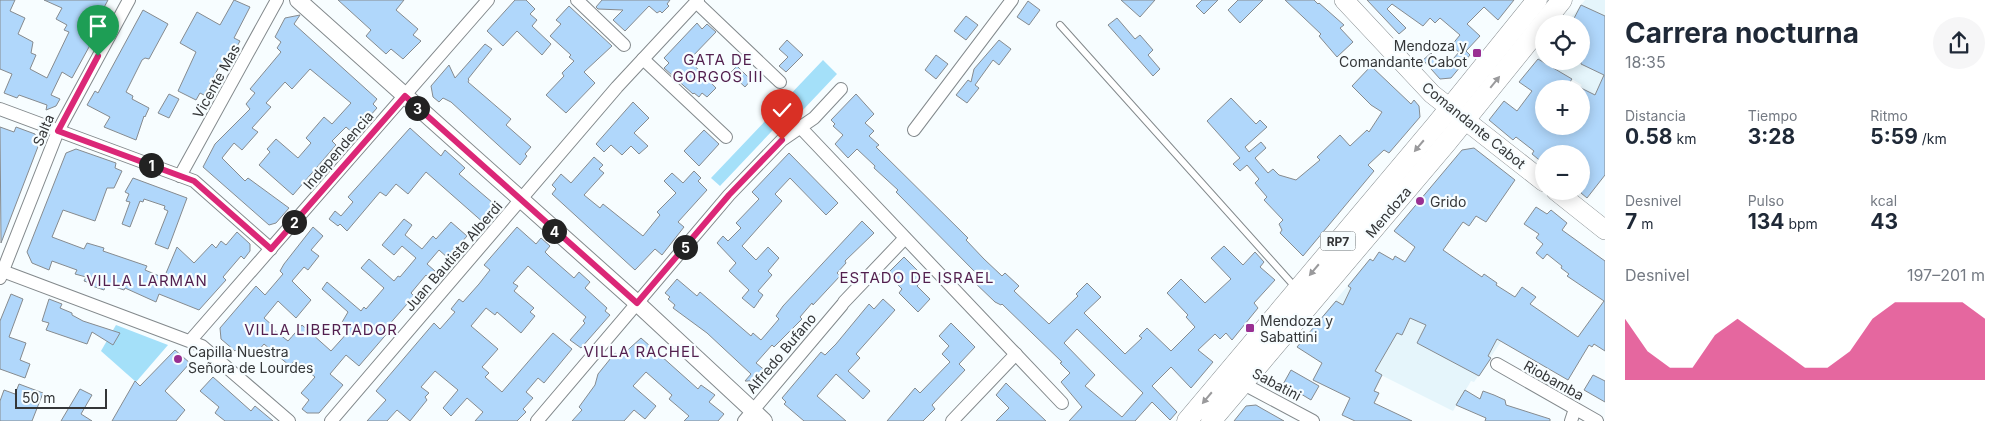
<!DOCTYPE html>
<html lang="es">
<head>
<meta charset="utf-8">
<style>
  body { margin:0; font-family:Inter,sans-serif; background:#f6f6f7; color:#1f2937; height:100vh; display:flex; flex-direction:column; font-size:19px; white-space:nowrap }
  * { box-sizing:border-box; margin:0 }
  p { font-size:16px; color:#747a83 }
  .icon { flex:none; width:28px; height:28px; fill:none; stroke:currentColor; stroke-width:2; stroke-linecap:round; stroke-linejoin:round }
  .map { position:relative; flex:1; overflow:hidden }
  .sheet { display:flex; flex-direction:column; background:#fff; width:400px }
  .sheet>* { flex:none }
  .tools { position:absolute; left:1535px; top:15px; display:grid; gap:10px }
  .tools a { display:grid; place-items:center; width:55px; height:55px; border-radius:50%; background:#fff; box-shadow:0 2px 12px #0003; font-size:25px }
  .scale { position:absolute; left:15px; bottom:12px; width:92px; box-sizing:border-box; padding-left:5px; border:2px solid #343638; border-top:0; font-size:14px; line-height:18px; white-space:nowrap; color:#343638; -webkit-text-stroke:4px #f7fdff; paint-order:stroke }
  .pin { position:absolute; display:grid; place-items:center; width:42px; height:42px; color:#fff; margin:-51px -21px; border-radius:50% 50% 50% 0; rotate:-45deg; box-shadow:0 0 5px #0007 }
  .pin .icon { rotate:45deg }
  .km { position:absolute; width:25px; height:25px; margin:-12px; border-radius:50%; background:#222; color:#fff; font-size:14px; line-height:25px; text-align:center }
  .round { display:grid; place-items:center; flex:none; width:52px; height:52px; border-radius:26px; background:#f6f6f7 }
  .summary { display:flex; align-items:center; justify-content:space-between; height:85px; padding:0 20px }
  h1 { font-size:28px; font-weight:700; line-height:38px }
  .figures { display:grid; grid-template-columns:repeat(3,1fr); gap:8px; height:85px; padding:5px 20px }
  .figures div { display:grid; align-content:center }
  .figures b { font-size:21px; font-weight:700 }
  .figures small { font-size:14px; font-weight:400 }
  .figures p { font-size:14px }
  .chart { height:140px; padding:10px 20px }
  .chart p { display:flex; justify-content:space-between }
  .chart svg { width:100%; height:90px; margin-top:5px; fill:#db2777; opacity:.7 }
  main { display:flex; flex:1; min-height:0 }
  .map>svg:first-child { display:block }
  .built { fill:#e5f5fb }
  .green { fill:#a4e0f9 }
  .building { fill:#b0d7fb; stroke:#868b8f; fill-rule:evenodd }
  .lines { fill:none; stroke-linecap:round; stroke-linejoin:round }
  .service-casing { stroke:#83898c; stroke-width:8 }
  .minor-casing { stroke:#83898c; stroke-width:14 }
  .tertiary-casing { stroke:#83898c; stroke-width:18 }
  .secondary-casing { stroke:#83898c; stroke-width:20 }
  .primary-casing { stroke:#83898c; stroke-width:21 }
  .service { stroke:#fff; stroke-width:6 }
  .minor { stroke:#fff; stroke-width:12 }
  .tertiary { stroke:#fff; stroke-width:16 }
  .secondary { stroke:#fff; stroke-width:19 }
  .primary { stroke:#fff; stroke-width:20 }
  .oneway { fill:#9a9a9c }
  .route-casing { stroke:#fff; stroke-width:10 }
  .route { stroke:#db2777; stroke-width:6 }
  .poi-dot { fill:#992f92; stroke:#f7fdff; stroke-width:2 }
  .labels { text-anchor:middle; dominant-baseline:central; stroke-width:4.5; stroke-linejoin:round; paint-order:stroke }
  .shield { fill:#f7fdff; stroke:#6e7274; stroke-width:1 }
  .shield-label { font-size:12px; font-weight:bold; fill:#343638 }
  .poi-label { font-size:14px; fill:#343638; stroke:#f7fdff; text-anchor:start }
  .street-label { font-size:14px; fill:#343638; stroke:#f7fdff }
  .neighbourhood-label { font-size:15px; letter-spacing:1px; fill:#521f4e; stroke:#f7fdff }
</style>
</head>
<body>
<main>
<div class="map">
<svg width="1605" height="421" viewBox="0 0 1605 421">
  <rect width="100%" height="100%" fill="#f7fdff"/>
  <g class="built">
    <path d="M1585 0H1605V119L1581 89H1578L1582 85 1538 59 1544 52V61H1581V24H1566Z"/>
    <path d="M1370 259 1502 340 1474 382 1471 381 1453 411 1305 337Z"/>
  </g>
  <g class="green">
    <path d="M823 60 837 74 802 111 789 113 720 186 711 178Z"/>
    <path d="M116 325 168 345 136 382 101 351Z"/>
  </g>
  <g class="building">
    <path d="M0 0H15L10 11 25 18 18 34 33 42 31 53 36 55 30 69 47 78 69 32 64 30 67 25 56 19 62 8 44 0H108L101 13 106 16 72 78 62 72 51 95 60 99 56 106 46 110 47 105 19 95 17 98 4 93 12 74 0 69Z"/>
    <path d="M234 0 250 7 234 38 240 41 225 68 220 65 204 95 200 93 196 100 178 91 196 52 180 43 197 12 220 25Z"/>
    <path d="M338 0H404L396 10 418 29 413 35 421 41 403 59 391 49 386 54 366 36 371 30Z"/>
    <path d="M515 0H526L535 9 530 14 537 20 532 26 551 44 542 55 517 31 503 46 487 31Z"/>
    <path d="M602 0H670L667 4 669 6 662 13 660 11 657 13 649 6 625 31 613 20 623 10 598 9 596 7Z"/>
    <path d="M1121 0H1155L1140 17Z"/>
    <path d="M1202 0H1218L1204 14 1196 6Z"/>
    <path d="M1238 0H1263L1240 23 1228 10Z"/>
    <path d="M1285 0H1314L1318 4 1319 3 1344 25 1340 28 1353 42 1337 57 1319 36 1321 34Z"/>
    <path d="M1367 0H1514L1498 20 1484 7 1467 24 1480 36 1466 51 1470 55 1451 78 1440 79 1423 60 1431 53 1439 61 1448 65 1459 52 1451 46 1460 35 1440 18 1435 23 1430 18 1423 26 1392 4 1387 9 1406 28 1399 34Z"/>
    <path d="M1028 1 1040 10 1029 25 1017 17Z"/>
    <path d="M1581 5 1605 16V175L1587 198 1581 193V154H1544V164L1532 154 1534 151 1516 137 1513 140 1489 120 1504 101 1517 111 1532 91 1519 82 1538 59 1572 79 1565 89H1544V126H1581V88L1595 95 1604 75 1581 64V24H1571Z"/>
    <path d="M569 6 612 46 584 72 595 83 566 113 546 95 564 76 562 73 574 61 569 57 571 55 550 36 561 24 556 20Z"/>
    <path d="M143 10 168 24 149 59 145 58 142 60 126 92 133 96 132 99 149 108 145 117 144 116 136 140 104 127 110 117 87 105 95 91 98 93Z"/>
    <path d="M300 15 294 24 377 99 373 104 377 108 354 134 346 127 332 141 336 145 293 195 259 165 270 152 267 149 276 139 298 158 311 143 306 138 324 117 332 124 351 103 310 69 292 89 285 82 266 103 271 107 252 128 258 132 242 150 234 143 222 158 245 181 248 178 289 208 276 223 269 225 203 167 215 144 250 109 246 104 255 93 250 89 281 52 277 48 281 42 275 37 285 18Z"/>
    <path d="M966 16 978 25 966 40 954 31Z"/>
    <path d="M1117 18 1135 39 1140 35 1153 50 1148 55 1160 69 1153 76 1108 25Z"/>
    <path d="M697 23 702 29 707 24 716 32 689 60 716 88 707 97 702 93 699 97 694 93 693 94 664 68 669 63 664 58Z"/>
    <path d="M787 40 803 55 786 72 779 66 788 57 779 49Z"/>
    <path d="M999 40 1011 49 999 65 993 60 975 85 979 88 967 103 956 95 968 80 971 82 974 69Z"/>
    <path d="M485 44 492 49 468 79 469 80 468 82 511 119 506 125 531 147 525 154 527 156 520 165 451 102 443 98 439 102 433 97 431 86 449 65 455 78Z"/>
    <path d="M936 55 948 64 936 79 925 70Z"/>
    <path d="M737 66 751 80 745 87 730 73Z"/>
    <path d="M1371 66 1411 104 1414 100 1419 106 1420 117 1389 153 1384 150 1368 165 1374 171 1303 256 1280 233 1282 230 1279 224 1283 220 1264 200 1267 197 1255 183 1259 179 1247 165 1240 171 1233 164 1240 158 1207 121 1231 98 1256 124 1260 120 1267 127 1245 147 1249 152 1261 142 1266 148 1255 158 1268 173 1273 169 1279 175 1296 180 1320 160 1317 157 1340 135 1350 146 1367 130 1369 132 1382 112 1371 105 1352 86Z"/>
    <path d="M169 94 179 99 169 118 158 113Z"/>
    <path d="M856 94 874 114 865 123 874 131 869 136 879 145 876 147 968 238 966 240 984 259 1002 276 1005 273 1019 286 1014 291 1049 324 1078 296 1076 294 1087 283 1101 297 1084 313 1125 354 1142 338 1139 336 1147 328 1171 351 1195 327 1186 317 1188 315 1167 293 1181 279 1205 303 1231 279 1211 258 1224 246 1243 265 1255 252 1264 262 1260 267 1275 280 1254 303 1258 308 1232 340 1226 333 1220 339 1215 334 1198 350 1213 362 1191 388 1171 367 1152 386 1177 412 1170 420 1152 402 1135 421H1069L1082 407 1061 382 1070 373 1060 363 1062 362 1002 304 1001 305 995 302 972 280 977 274 896 192 898 190 874 168 875 166 857 149 848 158 835 144 843 135 833 126 835 124 831 120ZM1077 329 1143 393 1122 417 1085 386 1095 375 1064 343Z"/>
    <path d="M633 102 649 118 634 133 648 146 639 154 631 146 622 155 611 145 604 152 596 144Z"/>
    <path d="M0 127 14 132 16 127 35 134 39 144 1 243Z"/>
    <path d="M410 128 441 156 445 150 465 168 459 174 493 203 491 205 496 210 485 224 426 172 408 194 396 184 386 196 380 192 347 231 340 224 338 226 329 219 335 211 341 216 353 202 348 197Z"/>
    <path d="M704 130 719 144 699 166 684 151Z"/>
    <path d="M1474 148 1515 180 1486 222 1476 216 1469 226 1463 222 1443 250 1482 277 1484 274 1497 283 1496 285 1515 297 1522 287 1536 297 1530 304 1578 337 1604 301 1567 276 1569 274 1561 268 1562 266 1547 254 1543 259 1536 253 1543 244 1536 238 1539 234 1524 224 1536 207 1547 214 1551 210 1567 223 1562 230 1605 261V351L1594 344 1592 347 1589 345 1568 380 1497 339 1488 356 1491 358 1479 376 1417 343 1426 325 1410 318 1402 335 1397 333 1375 371 1382 375 1374 391 1379 393 1374 403 1412 421H1355L1342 415 1350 398 1313 380 1322 363 1297 347 1336 301 1343 305 1351 288 1348 286 1370 259 1373 261 1379 252 1393 260 1395 256 1405 262 1415 247 1394 231 1462 150Z"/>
    <path d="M76 149 116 163 115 168 122 171 114 188H107L95 221 63 210 52 237 84 249 87 243 104 248 103 251 147 266 145 270 164 278 177 247 194 263 212 244 216 248 221 241 226 245 237 232 250 244V251L244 259 241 256 223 277 226 280 199 310 159 294 156 302 125 288 124 290 106 284 104 290 89 285 90 283 84 281 86 277 75 274 77 270 52 261 49 270 32 263 27 252 66 153Z"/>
    <path d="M789 153 838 203 826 215 790 178 775 194 782 201 742 246 756 260 768 247 779 258 768 271 772 275 758 291 763 295 754 308 742 298 749 290 729 271 736 263 717 243 723 236 728 241 741 228 736 223 759 199 752 192Z"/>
    <path d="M594 157 603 165 599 169 604 173 584 195 600 208 603 204 643 236 660 215 657 212 676 193 664 181 672 173 683 183 694 171 701 178 698 181 707 190 678 222 684 227 662 255 655 249 635 270 552 194 556 189 552 185 561 174 571 183Z"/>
    <path d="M133 178 187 198 168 249 155 244 168 211 164 209 165 206 144 199 143 202 140 201 130 227 122 224 130 202 126 201 129 194 125 192Z"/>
    <path d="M404 219 412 225 405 235 422 249 433 236 436 239 451 222 467 236 448 258 439 250 427 264 435 271 429 278 426 275 411 293 414 296 387 327 390 330 359 366 346 355 330 374 343 385 319 413H307L302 409 309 400 301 393 315 377 295 360 290 366 264 344 251 359 238 348 235 351 221 339 220 328 256 286 265 295 283 274 280 271 284 264 313 227 323 236 311 250 319 256 308 270 304 267 292 281 311 300 296 318 278 301 264 318 272 325 270 327 288 341 302 325 331 351 349 331 341 324 348 312 322 289 327 282 361 311 364 307 366 309 384 288 361 268 369 259 394 281 398 276 400 277 416 258 402 246 394 255 382 245Z"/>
    <path d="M862 221 874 233 845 261 846 263 837 273 840 276 813 305 812 303 800 317 802 319 774 347 772 345 756 363 767 372 759 381H745L751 374 707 333 673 308 675 305 668 299 670 297 665 293 677 279 697 296 700 292 751 336 753 333 761 340 779 319 776 316 783 306Z"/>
    <path d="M517 227 536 244 541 238 550 246 545 252 550 257 574 278 579 272 590 282 585 288 607 308 605 311 610 315 581 348 570 340 585 323 583 321 586 317 528 266 513 283 518 286 514 291 534 308 530 312 535 316 521 333 497 312 495 315 486 308 471 326 498 349 482 367 489 373 485 377 502 392 553 333 572 349 544 383 538 378 526 392 533 398 523 409 526 412 517 421H475L483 412 467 398 451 416 443 408 458 390 435 371 421 387 429 393 425 397 427 400 410 421 397 410 387 421H367L386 400 376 391 434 323 440 329 455 312 451 309 459 299 463 302 479 284 490 270 484 265Z"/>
    <path d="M904 257 925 278 917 286 930 299 918 312 899 293 902 289 887 274Z"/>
    <path d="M11 294 23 299 9 337 26 343 20 360 30 364 25 378 0 369V321Z"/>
    <path d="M49 299 62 304 60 308 72 313V315L83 321 120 333 113 345 92 332 87 344 46 330 49 323 42 321Z"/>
    <path d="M883 299 895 310 856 354 860 358 848 371 870 391 863 399 836 374 817 396 846 421H804L784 404 786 402 782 398 821 352 825 355 836 344 869 304 874 309Z"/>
    <path d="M951 323 975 347 959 364 965 370 932 405 935 409 923 421H887L915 388 920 393 950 362 942 354 949 346 939 336Z"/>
    <path d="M641 338 698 389 701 385 715 395 709 402 724 414 718 421H684L689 416 669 399 672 395 646 372 633 386 656 406 645 419 634 410 624 421H572L582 410 579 407 595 385 598 374 615 353 620 357Z"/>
    <path d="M175 350 190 363 165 391 185 410 176 421H112L135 381 140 386Z"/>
    <path d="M1291 370 1319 386 1311 400 1296 391 1294 396 1281 388Z"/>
    <path d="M1593 375 1605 381V402L1584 390Z"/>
    <path d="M213 377 251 411 255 406 273 421H225L215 413 219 407 200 391Z"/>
    <path d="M1006 383 1010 387 1046 421H996L1009 408 996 395Z"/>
    <path d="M19 384 43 393 32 421H0V401L4 390 15 394Z"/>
    <path d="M80 389 92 395 81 414 92 421H61Z"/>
    <path d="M1465 390 1480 399 1483 391 1494 395 1505 400 1506 405 1550 419V421H1485L1486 418 1456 405Z"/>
    <path d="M1256 405 1261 408 1284 421H1234L1246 406Z"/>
  </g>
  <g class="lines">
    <defs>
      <path id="service" d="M1060 25 1296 288"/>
      <g id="minor">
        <path d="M577 0 624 45"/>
        <path d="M696 2 780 82"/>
        <path d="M643 59 726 137"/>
        <path d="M0 109 194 181 271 249"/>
        <path d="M800 127 1062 403"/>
        <path d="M914 130 1012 0"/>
        <path d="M180 176 277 0"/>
        <path d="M0 270 202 346 289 421"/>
        <path d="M0 278 58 131 129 0"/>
        <path d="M844 302 905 238"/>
        <path d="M190 341 488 0"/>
        <path d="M1497 364 1597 421"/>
        <path d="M1238 381 1313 421"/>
        <path d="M331 421 617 87 698 0"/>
        <path d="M537 421 729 195 782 140 814 118 841 89"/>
        <path d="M744 421 842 305"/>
        <path d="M952 421 1016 354"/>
        <path d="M1571 421 1575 409"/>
      </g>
      <path id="tertiary" d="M298 0 637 303 764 421"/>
      <g id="secondary">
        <path d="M1344 0 1432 94 1544 182"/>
        <path d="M1556 191 1605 230"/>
      </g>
      <g id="primary">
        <path d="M1187 421 1436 125 1537 0"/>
        <path d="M1211 421 1448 141 1562 0"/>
      </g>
    </defs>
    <use href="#service" class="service-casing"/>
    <use href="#minor" class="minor-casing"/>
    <use href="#tertiary" class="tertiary-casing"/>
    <use href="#secondary" class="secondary-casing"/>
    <use href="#primary" class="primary-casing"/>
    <use href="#service" class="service"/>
    <use href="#minor" class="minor"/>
    <use href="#tertiary" class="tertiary"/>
    <use href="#secondary" class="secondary"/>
    <use href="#primary" class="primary"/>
  </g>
  <defs><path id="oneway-solid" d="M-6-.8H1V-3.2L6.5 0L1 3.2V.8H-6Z" transform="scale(1.25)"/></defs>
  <g class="oneway">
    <use href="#oneway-solid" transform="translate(1495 82) rotate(-51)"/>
    <use href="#oneway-solid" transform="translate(1419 146) rotate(130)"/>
    <use href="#oneway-solid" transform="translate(1314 270) rotate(130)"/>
    <use href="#oneway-solid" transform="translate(1207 398) rotate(130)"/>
  </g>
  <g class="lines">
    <defs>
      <path id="route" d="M98 56 58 131 194 181 271 249 405 96 637 303 729 195 782 140"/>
    </defs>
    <use href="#route" class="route-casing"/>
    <use href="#route" class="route"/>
  </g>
  <g class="poi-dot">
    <rect x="1472" y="48" width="10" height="10" rx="2.5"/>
    <circle cx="1420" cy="201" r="5"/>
    <rect x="1245" y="323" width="10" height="10" rx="2.5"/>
    <circle cx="178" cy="359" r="5"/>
  </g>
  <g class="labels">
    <rect class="shield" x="1320.5" y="231.5" width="35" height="19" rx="4"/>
    <g class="shield-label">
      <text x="1338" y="241">RP7</text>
    </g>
    <g class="poi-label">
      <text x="1467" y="45" text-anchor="end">Mendoza y<tspan x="1467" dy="16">Comandante Cabot</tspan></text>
      <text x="1430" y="201">Grido</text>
      <text x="1260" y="320">Mendoza y<tspan x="1260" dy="16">Sabattini</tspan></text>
      <text x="188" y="351">Capilla Nuestra<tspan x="188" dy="16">Señora de Lourdes</tspan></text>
    </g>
    <g class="street-label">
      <text transform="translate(216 81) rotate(-61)">Vicente Mas</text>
      <text transform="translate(1474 125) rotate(39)">Comandante Cabot</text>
      <text transform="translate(43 130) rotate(-67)">Salta</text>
      <text transform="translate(338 150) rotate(-49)">Independencia</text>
      <text transform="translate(1388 212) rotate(-50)">Mendoza</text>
      <text transform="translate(453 256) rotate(-49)">Juan Bautista Alberdi</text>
      <text transform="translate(781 353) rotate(-50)">Alfredo Bufano</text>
      <text transform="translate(1554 380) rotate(29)">Riobamba</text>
      <text transform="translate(1277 384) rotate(28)">Sabatini</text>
    </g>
    <g class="neighbourhood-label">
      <text x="718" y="59">GATA DE<tspan x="718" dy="17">GORGOS III</tspan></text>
      <text x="917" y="277">ESTADO DE ISRAEL</text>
      <text x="147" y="280">VILLA LARMAN</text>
      <text x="321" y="329">VILLA LIBERTADOR</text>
      <text x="642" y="351">VILLA RACHEL</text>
    </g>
  </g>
</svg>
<div class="tools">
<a><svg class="icon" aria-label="locate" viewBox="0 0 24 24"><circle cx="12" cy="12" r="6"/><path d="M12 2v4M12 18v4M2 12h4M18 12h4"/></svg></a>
<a>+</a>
<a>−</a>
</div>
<div class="scale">50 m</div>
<div class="pin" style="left:98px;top:56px;background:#1e9e55"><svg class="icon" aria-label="arrive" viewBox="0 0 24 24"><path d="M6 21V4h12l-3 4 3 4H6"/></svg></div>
<div class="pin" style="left:782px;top:140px;background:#d93025"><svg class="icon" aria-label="check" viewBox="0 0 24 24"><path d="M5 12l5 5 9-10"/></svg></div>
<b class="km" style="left:151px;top:165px">1</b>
<b class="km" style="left:294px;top:222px">2</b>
<b class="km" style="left:417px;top:108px">3</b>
<b class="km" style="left:554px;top:231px">4</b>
<b class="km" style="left:685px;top:247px">5</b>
</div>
<section class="sheet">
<div class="summary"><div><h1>Carrera nocturna</h1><p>18:35</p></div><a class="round"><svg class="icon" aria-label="share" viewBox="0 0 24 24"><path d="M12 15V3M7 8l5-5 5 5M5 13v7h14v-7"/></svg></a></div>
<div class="figures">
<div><p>Distancia</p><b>0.58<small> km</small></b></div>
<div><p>Tiempo</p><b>3:28</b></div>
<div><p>Ritmo</p><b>5:59<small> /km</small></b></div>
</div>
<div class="figures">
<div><p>Desnivel</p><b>7<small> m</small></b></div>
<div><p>Pulso</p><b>134<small> bpm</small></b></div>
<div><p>kcal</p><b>43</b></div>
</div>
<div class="chart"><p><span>Desnivel</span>197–201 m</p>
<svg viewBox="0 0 160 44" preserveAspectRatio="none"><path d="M0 44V14L10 30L20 38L30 38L40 22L50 14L60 22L70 30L80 38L90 38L100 30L110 14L120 6L130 6L140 6L150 6L160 14V44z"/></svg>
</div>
</section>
</main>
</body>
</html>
